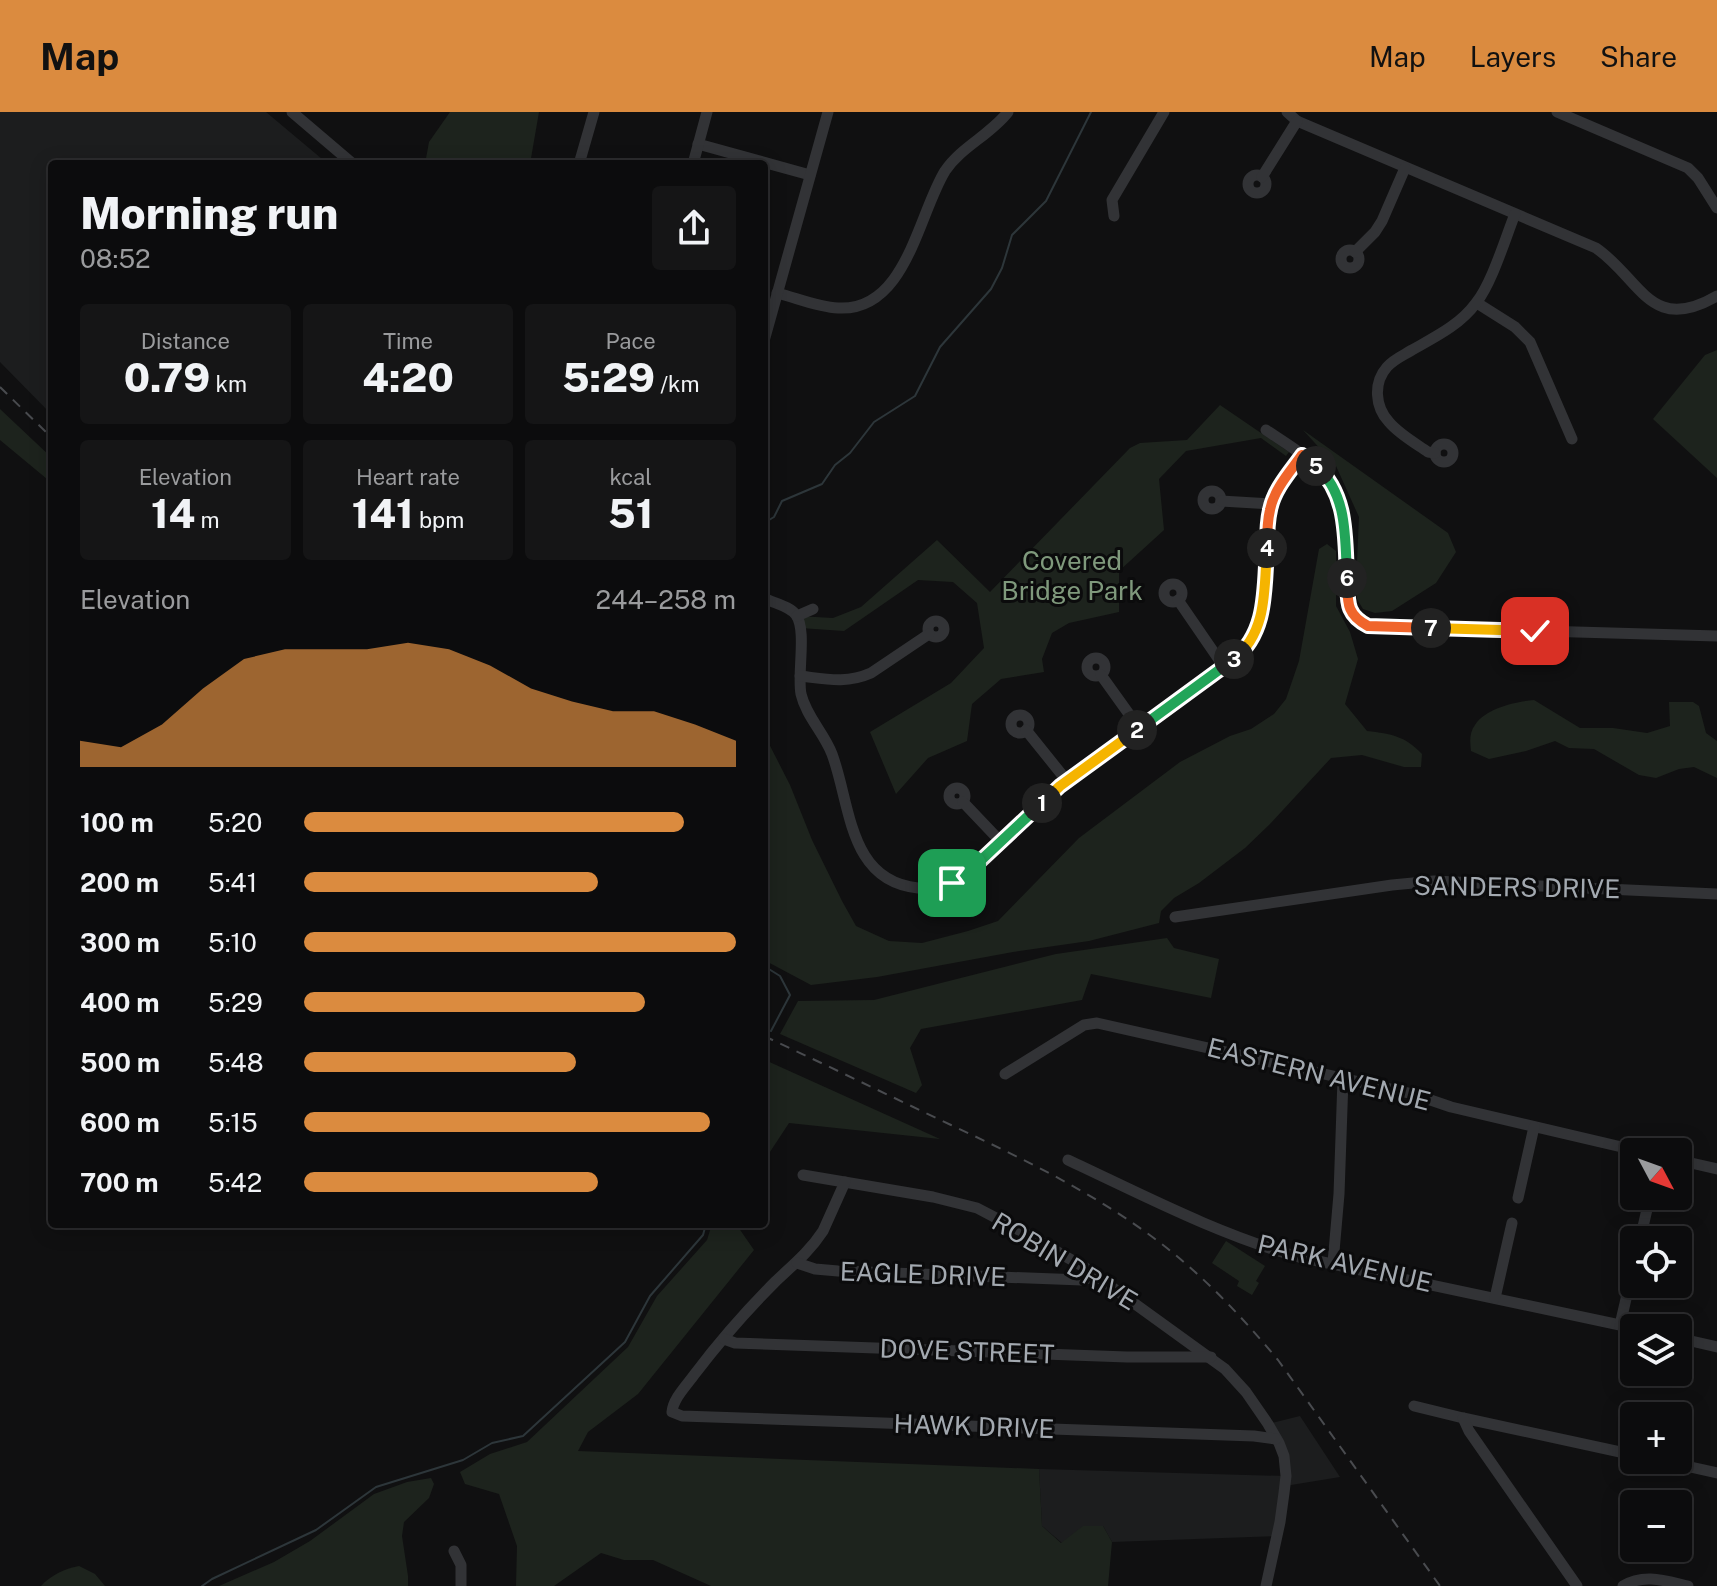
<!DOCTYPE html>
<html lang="en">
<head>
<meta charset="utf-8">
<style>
  body { margin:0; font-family:"Public Sans",sans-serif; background:#151516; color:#f1f3f6; height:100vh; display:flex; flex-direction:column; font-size:30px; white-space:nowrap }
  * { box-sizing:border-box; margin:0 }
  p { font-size:26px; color:#9a9b9d }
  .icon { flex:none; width:44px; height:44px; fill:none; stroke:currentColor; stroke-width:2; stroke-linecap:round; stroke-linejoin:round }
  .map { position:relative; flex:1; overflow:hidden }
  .panel { position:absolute; left:48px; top:48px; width:720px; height:1068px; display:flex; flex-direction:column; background:#0c0c0d; border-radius:8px; box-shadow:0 4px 20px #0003,0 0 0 2px #2c2c2e }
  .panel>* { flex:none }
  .needle { width:52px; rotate:131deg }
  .fabs { position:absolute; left:1620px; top:1026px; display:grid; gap:16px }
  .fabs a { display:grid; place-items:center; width:72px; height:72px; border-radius:8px; background:#0c0c0d; box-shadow:0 4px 20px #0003,0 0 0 2px #2c2c2e; font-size:40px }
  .pin { position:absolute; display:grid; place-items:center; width:68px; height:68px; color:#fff; margin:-34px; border-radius:16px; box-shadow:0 4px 12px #0006 }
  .km { position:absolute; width:40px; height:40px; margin:-20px; border-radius:50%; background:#222; color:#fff; font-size:22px; line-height:40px; text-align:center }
  .round { display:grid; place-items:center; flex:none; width:84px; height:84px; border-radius:8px; background:#151516 }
  .head { display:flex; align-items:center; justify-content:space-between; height:136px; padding:0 32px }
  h1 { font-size:44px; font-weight:800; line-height:60px }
  .metrics { display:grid; grid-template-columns:repeat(3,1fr); gap:12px; height:136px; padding:8px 32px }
  .metrics div { display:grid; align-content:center; border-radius:8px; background:#151516; text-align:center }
  .metrics b { font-size:40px; font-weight:800 }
  .metrics small { font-size:22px; font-weight:400 }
  .metrics p { font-size:22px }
  .chart { height:224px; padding:16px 32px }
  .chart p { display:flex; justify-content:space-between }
  .chart svg { width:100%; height:144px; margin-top:8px; fill:#db8b3f; opacity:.7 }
  ul { padding:0 32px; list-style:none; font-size:26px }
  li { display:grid; grid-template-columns:128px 96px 1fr; align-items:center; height:60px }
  li i { height:20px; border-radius:10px; background:#db8b3f }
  header { display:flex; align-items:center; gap:48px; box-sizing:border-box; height:112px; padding:0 40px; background:#db8b3f; color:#111 }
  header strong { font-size:38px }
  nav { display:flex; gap:44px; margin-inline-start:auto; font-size:28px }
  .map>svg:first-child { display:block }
  .built { fill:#1c1d1e }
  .green { fill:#1d231d }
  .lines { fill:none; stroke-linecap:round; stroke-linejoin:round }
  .stream { stroke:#2d363a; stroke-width:2 }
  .minor { stroke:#323336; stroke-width:11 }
  .rail { stroke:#494b4f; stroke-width:2; stroke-dasharray:10 8; stroke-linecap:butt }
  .split-1-casing { stroke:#fff; stroke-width:16 }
  .split-2-casing { stroke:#fff; stroke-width:16 }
  .split-3-casing { stroke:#fff; stroke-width:16 }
  .split-4-casing { stroke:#fff; stroke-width:16 }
  .split-5-casing { stroke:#fff; stroke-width:16 }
  .split-6-casing { stroke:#fff; stroke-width:16 }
  .split-7-casing { stroke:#fff; stroke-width:16 }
  .split-8-casing { stroke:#fff; stroke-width:16 }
  .split-1 { stroke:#22a559; stroke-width:10 }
  .split-2 { stroke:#f5b400; stroke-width:10 }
  .split-3 { stroke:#22a559; stroke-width:10 }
  .split-4 { stroke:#f5b400; stroke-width:10 }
  .split-5 { stroke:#f0652b; stroke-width:10 }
  .split-6 { stroke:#22a559; stroke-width:10 }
  .split-7 { stroke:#f0652b; stroke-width:10 }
  .split-8 { stroke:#f5b400; stroke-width:10 }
  .labels { text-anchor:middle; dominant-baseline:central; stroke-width:6; stroke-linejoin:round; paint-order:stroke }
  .park-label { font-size:26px; fill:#7f997c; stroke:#0b0b0c }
  .street-label { font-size:26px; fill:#a3a9b0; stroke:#0b0b0c }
</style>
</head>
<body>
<header>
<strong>Map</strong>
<nav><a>Map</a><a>Layers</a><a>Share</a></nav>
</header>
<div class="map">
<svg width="1717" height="1474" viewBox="0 0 1717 1474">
  <rect width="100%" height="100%" fill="#101011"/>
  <g class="built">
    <path d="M0 0H266L328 52H52V303L0 250Z"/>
    <path d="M1300 1304 1340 1365 1285 1374 1277 1424 1112 1430 1103 1414 1062 1431 1042 1414 1039 1357 1285 1364 1268 1312Z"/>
  </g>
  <g class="green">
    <path d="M450 0H539L530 52H425L429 30Z"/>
    <path d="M1717 238V366L1653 307 1705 243Z"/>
    <path d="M1220 293 1289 340 1286 344 1261 326 1186 339 1159 367 1164 418 1119 459V500L1069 511 1052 521 1042 547 1044 560 1001 567 972 592 967 629 928 646 896 682 870 620 951 571 984 536 977 491 953 470 918 468 844 519 800 516 797 504 833 506 861 495 937 428 990 480 1130 336 1140 331 1187 328Z"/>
    <path d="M0 297 52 346V377L47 367 0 328Z"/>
    <path d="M1303 318 1448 421 1456 440 1436 471 1392 499 1375 501 1363 497 1357 487V450L1359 405 1336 354Z"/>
    <path d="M1327 432 1336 439V494L1350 520 1358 547 1345 592 1367 619C1392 622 1405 624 1422 642L1421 655H1404L1362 643 1331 646 1270 712 1245 736 1199 771 1174 786 1161 799 1159 811 1089 829 1013 840 877 865 811 873 764 848V622L790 673 812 728 842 789 856 814 889 829 922 831 968 819 998 809 1079 726 1180 650 1230 624 1251 617 1274 602 1286 587 1299 549 1319 437Z"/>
    <path d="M1534 588 1580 616H1613L1647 621 1670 614 1669 590H1693L1699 594 1706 621 1717 629V666L1694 655 1679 657 1656 666 1639 663 1594 637 1569 636 1555 629 1526 639 1489 647 1471 639C1470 630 1469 621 1475 613 1486 596 1515 590 1534 588Z"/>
    <path d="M1167 826 1174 836 1219 847 1211 886 1091 862 1082 888 921 917 910 936 922 973 916 981 780 922 798 889 874 888 1056 842Z"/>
    <path d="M765 948 940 1027 789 1011 764 1049Z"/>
    <path d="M712 1112H736L754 1138 638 1282 588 1320 578 1339 1039 1357 1042 1414 1061 1431 1083 1414H1103L1112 1430 1108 1474H711L653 1448H624L601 1441 554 1474H516L517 1434 499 1382 465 1372 460 1360 490 1342 527 1330 628 1235 657 1184 707 1128Z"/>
    <path d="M1226 1129 1265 1154 1256 1169 1259 1171 1252 1183 1237 1174 1239 1169 1212 1151Z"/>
    <path d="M431 1366 434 1372 429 1386 404 1410 402 1424 408 1464V1474H219L274 1450 310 1429 374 1382 407 1370Z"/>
    <path d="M79 1454 95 1462 105 1474H41C51 1463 64 1457 79 1454Z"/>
  </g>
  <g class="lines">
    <g class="stream">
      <path d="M764 411 774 405 782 389 822 372 835 353 850 341 874 310 915 284 940 235 991 177 1002 156 1012 123 1046 89 1091 0"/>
      <path d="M764 854 780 864 790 883 771 919"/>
      <path d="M202 1474 212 1467 316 1418 376 1375 463 1348 492 1331 523 1324 625 1230 650 1184 703 1123 706 1112"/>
    </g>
    <g class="minor">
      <path d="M292 0 353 52"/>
      <path d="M1287 0 1297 9 1596 136C1641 167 1650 223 1717 184"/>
      <path d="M1557 0 1688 56 1698 66 1717 96"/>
      <path d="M698 32 810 63"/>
      <path d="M579 52 594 0"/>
      <path d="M693 52 707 0"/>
      <circle cx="1257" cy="72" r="9"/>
      <path d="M1262 65 1297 9"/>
      <path d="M1114 104 1112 88 1164 0"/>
      <circle cx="1350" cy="147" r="9"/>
      <path d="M1355 140 1375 120 1382 109 1405 56"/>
      <path d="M777 181C797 186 818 195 838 196 906 200 918 103 945 59 961 35 990 23 1008 0"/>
      <path d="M1477 191 1515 215 1530 230 1572 327"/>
      <path d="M764 229 828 0"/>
      <path d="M1266 318C1285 331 1306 343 1322 360 1352 392 1346 451 1348 493 1352 503 1358 509 1368 514L1400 515 1717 524"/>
      <circle cx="1444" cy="341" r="9"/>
      <path d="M1435 341 1428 340C1415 331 1399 322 1389 310 1375 295 1373 271 1387 255 1394 247 1404 243 1412 238 1435 225 1460 213 1476 191 1492 171 1505 127 1515 102"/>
      <circle cx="1212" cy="388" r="9"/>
      <path d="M1221 389 1272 392"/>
      <circle cx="1173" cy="481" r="9"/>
      <path d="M764 486C773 491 790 494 796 503 807 518 797 562 801 582 806 604 824 621 832 642 851 693 848 769 918 776 935 777 950 774 964 763L1060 674 1239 543C1280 491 1257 453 1270 397 1275 377 1290 360 1302 343"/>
      <path d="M1178 488 1224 555"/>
      <path d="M797 504 813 497"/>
      <circle cx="936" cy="517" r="8"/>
      <circle cx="1096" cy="555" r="9"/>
      <path d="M1101 563 1139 616"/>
      <path d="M800 564C826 567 846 572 871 561L929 522"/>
      <circle cx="1020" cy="612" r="9"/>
      <path d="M1026 618 1067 669"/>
      <circle cx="957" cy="684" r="8"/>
      <path d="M963 690 1001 730"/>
      <path d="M1175 805 1392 773 1434 769 1717 782"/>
      <path d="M1005 962 1084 913 1097 911 1413 982 1451 995 1643 1040"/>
      <path d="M1068 1048C1143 1083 1219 1123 1299 1145L1634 1216"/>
      <path d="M1678 1048 1717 1057"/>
      <path d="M803 1063 933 1085 977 1096 1021 1119 1084 1155 1225 1257 1246 1280 1268 1312 1279 1331 1284 1344 1286 1364 1284 1381 1280 1410 1266 1474"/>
      <path d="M845 1070 823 1119C810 1139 793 1153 776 1169 747 1198 719 1230 694 1263 686 1274 673 1287 672 1300L682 1304 1254 1324 1276 1327"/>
      <path d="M1518 1086 1534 1015"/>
      <path d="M1640 1128 1650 1084"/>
      <path d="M797 1151 815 1157 838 1159 1082 1168 1097 1164"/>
      <path d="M1333 1151 1339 1082 1343 967"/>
      <path d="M1495 1186 1512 1111"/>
      <path d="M1620 1213 1634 1152"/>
      <path d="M1678 1226 1717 1235"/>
      <path d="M724 1227 735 1231 1127 1245H1211"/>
      <path d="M1414 1294 1463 1306 1634 1343"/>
      <path d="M1463 1306 1469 1319 1577 1474"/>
      <path d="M1659 1348 1717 1361"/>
      <path d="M454 1439 461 1453V1474"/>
      <path d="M1623 1474C1644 1461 1666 1469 1688 1474"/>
    </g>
    <g class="rail">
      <path d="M0 275 52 326"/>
      <path d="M764 924C826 953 888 983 951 1013 1019 1045 1086 1077 1147 1121 1197 1157 1239 1201 1278 1248L1440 1474"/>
    </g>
  </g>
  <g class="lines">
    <defs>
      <path id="split-1" d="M952 771 978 751 1042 691"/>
      <path id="split-2" d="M1042 691 1060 674 1137 618"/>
      <path id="split-3" d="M1137 618 1234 547"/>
      <path id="split-4" d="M1234 547C1268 520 1264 476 1267 436"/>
      <path id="split-5" d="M1267 436C1267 424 1267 410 1270 398 1274 377 1290 360 1302 343L1316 354"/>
      <path id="split-6" d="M1316 354C1348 382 1345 426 1347 466"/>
      <path id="split-7" d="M1347 466C1348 489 1345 502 1368 514L1431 516"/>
      <path id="split-8" d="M1431 516 1535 519"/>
    </defs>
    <use href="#split-1" class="split-1-casing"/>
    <use href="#split-2" class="split-2-casing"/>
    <use href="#split-3" class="split-3-casing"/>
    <use href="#split-4" class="split-4-casing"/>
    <use href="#split-5" class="split-5-casing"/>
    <use href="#split-6" class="split-6-casing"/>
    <use href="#split-7" class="split-7-casing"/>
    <use href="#split-8" class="split-8-casing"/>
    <use href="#split-1" class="split-1"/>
    <use href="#split-2" class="split-2"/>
    <use href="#split-3" class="split-3"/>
    <use href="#split-4" class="split-4"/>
    <use href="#split-5" class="split-5"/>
    <use href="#split-6" class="split-6"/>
    <use href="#split-7" class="split-7"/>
    <use href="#split-8" class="split-8"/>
  </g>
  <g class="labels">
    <g class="park-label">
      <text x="1072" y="448">Covered<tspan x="1072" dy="30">Bridge Park</tspan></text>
    </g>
    <g class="street-label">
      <text transform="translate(1517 775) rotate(1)">SANDERS DRIVE</text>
      <text transform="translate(1319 962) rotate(14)">EASTERN AVENUE</text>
      <text transform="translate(1065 1149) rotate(31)">ROBIN DRIVE</text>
      <text transform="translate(1345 1151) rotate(13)">PARK AVENUE</text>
      <text transform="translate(923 1162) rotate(2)">EAGLE DRIVE</text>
      <text transform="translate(967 1239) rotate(2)">DOVE STREET</text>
      <text transform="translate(974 1314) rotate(2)">HAWK DRIVE</text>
    </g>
  </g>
</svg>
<div class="fabs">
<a><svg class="needle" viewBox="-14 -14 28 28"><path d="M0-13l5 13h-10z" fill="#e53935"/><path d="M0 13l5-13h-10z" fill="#9a9b9d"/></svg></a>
<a><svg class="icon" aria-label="locate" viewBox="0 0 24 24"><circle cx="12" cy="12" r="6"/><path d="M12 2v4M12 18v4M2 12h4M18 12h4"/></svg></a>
<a><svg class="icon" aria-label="layers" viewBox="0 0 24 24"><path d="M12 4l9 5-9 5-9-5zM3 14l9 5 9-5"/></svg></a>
<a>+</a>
<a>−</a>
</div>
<div class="pin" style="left:952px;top:771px;background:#1e9e55"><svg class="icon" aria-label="arrive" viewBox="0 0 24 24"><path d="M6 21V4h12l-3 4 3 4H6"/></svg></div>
<div class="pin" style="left:1535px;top:519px;background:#d93025"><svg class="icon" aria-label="check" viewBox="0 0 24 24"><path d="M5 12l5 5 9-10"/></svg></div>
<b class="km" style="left:1042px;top:691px">1</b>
<b class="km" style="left:1137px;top:618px">2</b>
<b class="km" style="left:1234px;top:547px">3</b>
<b class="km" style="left:1267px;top:436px">4</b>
<b class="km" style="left:1316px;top:354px">5</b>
<b class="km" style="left:1347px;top:466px">6</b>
<b class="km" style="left:1431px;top:516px">7</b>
<section class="panel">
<div class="head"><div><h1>Morning run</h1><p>08:52</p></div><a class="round"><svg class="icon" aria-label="share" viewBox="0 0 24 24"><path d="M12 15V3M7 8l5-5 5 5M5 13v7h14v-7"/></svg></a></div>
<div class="metrics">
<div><p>Distance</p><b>0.79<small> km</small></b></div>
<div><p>Time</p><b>4:20</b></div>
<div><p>Pace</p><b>5:29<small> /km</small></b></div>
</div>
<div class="metrics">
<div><p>Elevation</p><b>14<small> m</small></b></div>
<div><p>Heart rate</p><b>141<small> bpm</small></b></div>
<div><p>kcal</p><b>51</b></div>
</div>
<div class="chart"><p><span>Elevation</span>244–258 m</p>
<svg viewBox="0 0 160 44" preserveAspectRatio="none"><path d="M0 44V36L10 38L20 31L30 20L40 11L50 8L60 8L70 8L80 6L90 8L100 13L110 20L120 24L130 27L140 27L150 31L160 36V44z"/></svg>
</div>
<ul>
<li><b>100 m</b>5:20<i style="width:88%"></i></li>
<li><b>200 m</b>5:41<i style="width:68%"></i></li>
<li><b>300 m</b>5:10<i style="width:100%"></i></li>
<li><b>400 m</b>5:29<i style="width:79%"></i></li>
<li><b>500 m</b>5:48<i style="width:63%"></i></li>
<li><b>600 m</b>5:15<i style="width:94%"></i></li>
<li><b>700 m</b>5:42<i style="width:68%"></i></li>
</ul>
</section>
</div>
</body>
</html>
